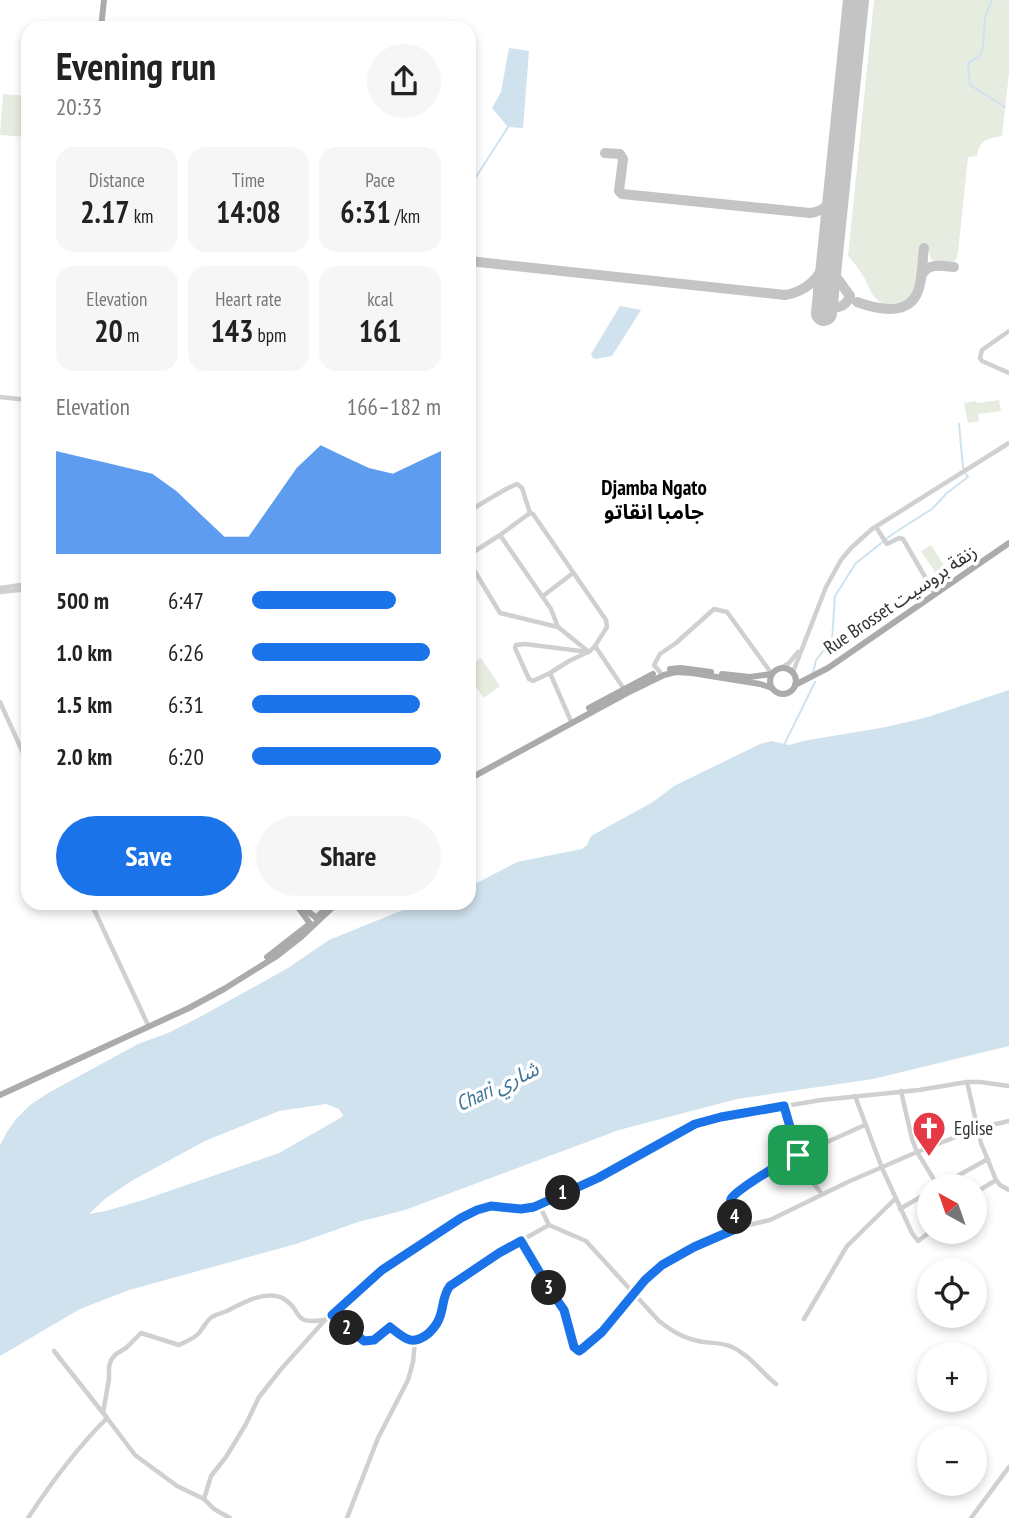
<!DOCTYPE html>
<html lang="en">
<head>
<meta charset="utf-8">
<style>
  body { margin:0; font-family:"PT Sans Narrow","Noto Sans Arabic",sans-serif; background:#f6f6f6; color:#222; height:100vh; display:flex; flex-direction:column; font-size:26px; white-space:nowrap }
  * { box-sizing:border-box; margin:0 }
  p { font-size:23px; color:#767676 }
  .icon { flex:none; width:38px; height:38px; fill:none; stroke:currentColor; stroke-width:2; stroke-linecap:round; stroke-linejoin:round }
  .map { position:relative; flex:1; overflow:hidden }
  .panel { position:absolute; left:21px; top:21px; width:455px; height:889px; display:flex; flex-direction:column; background:#fff; border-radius:21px; box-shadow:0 4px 10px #0003 }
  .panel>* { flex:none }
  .needle { width:46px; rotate:320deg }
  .buttons { position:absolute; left:917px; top:1174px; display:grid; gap:14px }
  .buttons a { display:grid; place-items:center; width:70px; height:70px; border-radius:50%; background:#fff; box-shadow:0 4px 10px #0003; font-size:35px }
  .pin { position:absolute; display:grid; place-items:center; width:60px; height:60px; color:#fff; margin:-30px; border-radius:14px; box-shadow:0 4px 10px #0006 }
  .km { position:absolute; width:35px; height:35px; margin:-18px; border-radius:50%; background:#222; color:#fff; font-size:19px; line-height:35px; text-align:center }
  .round { display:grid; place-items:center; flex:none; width:74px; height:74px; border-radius:37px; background:#f6f6f6 }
  .summary { display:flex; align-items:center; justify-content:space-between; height:119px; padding:0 35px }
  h1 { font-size:38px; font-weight:700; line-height:52px }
  .metrics { display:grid; grid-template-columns:repeat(3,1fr); gap:10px; height:119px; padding:7px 35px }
  .metrics div { display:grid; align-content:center; border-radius:18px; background:#f6f6f6; text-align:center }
  .metrics b { font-size:30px; font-weight:700 }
  .metrics small { font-size:19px; font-weight:400 }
  .metrics p { font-size:19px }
  .chart { height:196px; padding:14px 35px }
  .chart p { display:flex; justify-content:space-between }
  .chart svg { width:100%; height:126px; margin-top:7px; fill:#1a73e8; opacity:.7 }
  .action { display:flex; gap:14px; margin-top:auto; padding:14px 35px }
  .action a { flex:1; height:80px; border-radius:42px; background:#1a73e8; color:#fff; font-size:28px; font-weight:700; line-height:80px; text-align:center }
  .action a+a { background:#f6f6f6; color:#222 }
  ul { padding:0 35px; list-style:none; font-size:23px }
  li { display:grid; grid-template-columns:112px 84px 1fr; align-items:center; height:52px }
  li i { height:18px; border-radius:9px; background:#1a73e8 }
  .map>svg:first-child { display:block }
  .green { fill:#e6ecdf }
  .water { fill:#cfe2ee; fill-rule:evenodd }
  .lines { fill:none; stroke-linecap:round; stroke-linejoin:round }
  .stream { stroke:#cfe2ee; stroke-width:2 }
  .taxiway { stroke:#c4c4c4; stroke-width:10 }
  .runway { stroke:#c4c4c4; stroke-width:26 }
  .minor { stroke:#d0d0d0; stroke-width:4.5 }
  .major { stroke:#ababab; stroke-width:6 }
  .route-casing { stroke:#fff; stroke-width:14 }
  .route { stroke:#1a73e8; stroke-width:9 }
  .labels { text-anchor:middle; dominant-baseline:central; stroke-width:7; stroke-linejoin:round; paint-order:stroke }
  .street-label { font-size:19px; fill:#333; stroke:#fff }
  .poi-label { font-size:19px; fill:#333; stroke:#fff; text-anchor:start }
  .neighbourhood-label { font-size:21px; font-weight:bold; fill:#000; stroke:#fff }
  .water-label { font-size:21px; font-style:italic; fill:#3f7597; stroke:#fff }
</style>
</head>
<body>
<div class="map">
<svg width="1009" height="1518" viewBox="0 0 1009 1518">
  <rect width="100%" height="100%" fill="#fff"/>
  <g class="green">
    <path d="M874 0H1009V73L1002 136C987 139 980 139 977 156L968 157 958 252 956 260C946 264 940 264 931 259L928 249 920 248C918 267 921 300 896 305 892 306 884 305 880 302 872 297 869 287 865 279 860 271 855 263 848 256Z"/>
    <path d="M3 94 28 96V137L0 135Z"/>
    <path d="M999 400 1001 411 978 414 979 421 968 423 964 403 976 401 977 403Z"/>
    <path d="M931 545 945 567 943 569 946 574 939 578 921 551Z"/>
    <path d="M481 658 500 686 484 698 469 678V667Z"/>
  </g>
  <g class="water">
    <path d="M509 48 529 51 523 128 508 127 492 108 501 92Z"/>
    <path d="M620 306 641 310 612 356 595 359 592 357 591 354Z"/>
    <path d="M1009 690V1046L873 1079 737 1099 619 1130 405 1210 358 1222 296 1244 129 1290 80 1309 0 1356V1145L7 1132 16 1119 30 1105 50 1092 138 1044 168 1033 198 1018 288 968 329 940 398 912 426 903H469V887L517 862 582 849 587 845 591 836 653 802 674 786 760 744 771 741 789 745 803 741 886 727 928 717ZM326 1104 339 1109 343 1115 342 1117 279 1153 143 1200 106 1211 89 1214 106 1198 133 1180 205 1141 279 1111Z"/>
  </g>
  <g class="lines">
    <g class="stream">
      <path d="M992 0 985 17 983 48 979 57 968 63 970 85 1005 107"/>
      <path d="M469 188 508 127"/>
      <path d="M959 424 963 468"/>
      <path d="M813 673 816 660 832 640 835 596 856 563 894 533 932 509 947 493 968 477 966 474"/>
      <path d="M784 745 815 682"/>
    </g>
    <g class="taxiway">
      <path d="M605 153 620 154 623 159 619 191 622 194 810 213C826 211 833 201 837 185"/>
      <path d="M469 261 785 295C810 291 823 274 830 251L832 271 850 296C840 323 799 296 828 274"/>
      <path d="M921 277C927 262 941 266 954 267"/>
      <path d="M857 302C879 310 911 317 919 288 923 275 922 261 924 248"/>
    </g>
    <path class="runway" d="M824 313 856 0"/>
    <g class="minor">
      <path d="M1009 331 982 350 980 358 982 361 1009 373"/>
      <path d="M0 397 28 400"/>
      <path d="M469 511 506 489 517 484 522 488 530 513"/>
      <path d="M876 527 887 544 899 538 903 539 935 594"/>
      <path d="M500 535 530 513 533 514 606 620 607 627 595 646"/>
      <path d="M0 588 28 584"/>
      <path d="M0 592 28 589"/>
      <path d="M543 596 573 573"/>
      <path d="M558 627 551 609 500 535 472 553 469 557 471 565 500 613 558 627 589 652 595 646 624 689"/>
      <path d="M781 668 789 663 798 652"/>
      <path d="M660 672 654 665 660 654 676 643 714 609 727 612 772 674"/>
      <path d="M793 672 826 587 841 560 851 548 872 529 1009 443"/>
      <path d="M550 673 533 681 529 679 515 648 516 645 525 644 588 652"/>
      <path d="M0 702 28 764"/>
      <path d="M570 719 550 673 569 661 588 652"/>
      <path d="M91 903 149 1027"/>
      <path d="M967 1082 981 1143 996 1180 975 1193"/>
      <path d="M901 1091 912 1139 917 1152 938 1186"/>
      <path d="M855 1096 882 1168 912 1233 918 1241 930 1232"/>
      <path d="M784 1106 798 1155 865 1125"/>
      <path d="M996 1180 1000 1185 1009 1190"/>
      <path d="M939 1186 988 1159"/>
      <path d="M539 1205 549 1225 586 1241 659 1321C673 1332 685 1339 703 1342 712 1343 721 1343 730 1346 749 1354 760 1371 776 1384"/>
      <path d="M900 1209 929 1192"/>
      <path d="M740 1227 732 1211 730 1200C742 1186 780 1162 798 1155L806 1174 822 1194"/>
      <path d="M521 1241 550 1290 564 1310 570 1327 572 1341 579 1351 602 1332 651 1273 677 1255 740 1227 770 1220 850 1181 917 1152 979 1128 1009 1121"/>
      <path d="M332 1315 364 1341 374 1340 390 1327 411 1341C445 1338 436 1305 450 1286L499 1253 549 1225"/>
      <path d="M804 1319 847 1246 895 1199"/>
      <path d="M103 1413 109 1379V1367L111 1360 116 1354 126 1348 141 1333 179 1345C185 1342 193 1339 198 1334 203 1329 206 1321 212 1317 216 1314 222 1313 227 1311 242 1303 267 1289 284 1299 304 1311 290 1325 324 1320"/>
      <path d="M107 1418 135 1455 177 1486 204 1499 214 1509 230 1518"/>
      <path d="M204 1499 211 1476 226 1457 246 1424 259 1397 282 1368 325 1320 370 1280 446 1228 477 1210 491 1206 528 1209 534 1207 598 1178 687 1127 721 1117 821 1100 919 1090 967 1082H980L1009 1086"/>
      <path d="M28 1518C51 1483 77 1448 107 1418L54 1351"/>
      <path d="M347 1518 378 1438 408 1380 413 1362 415 1341"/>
      <path d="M971 1518 1009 1467"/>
    </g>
    <g class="major">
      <path d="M101 28 104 0"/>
      <circle cx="783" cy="681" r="13"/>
      <path d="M670 669 681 668 711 672"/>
      <path d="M722 674 750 677 772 674"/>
      <path d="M795 685 828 668 1009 543"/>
      <path d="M589 708 653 674"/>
      <path d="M469 779 627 693 664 675 676 672 692 673 760 684 772 688"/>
      <path d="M295 903 311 925"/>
      <path d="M298 904 318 919"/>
      <path d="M316 918 331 903"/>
      <path d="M267 957 308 925"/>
      <path d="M0 1095 189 1008 224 989 277 956 300 938 337 903"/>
    </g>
  </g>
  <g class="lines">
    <defs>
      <path id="route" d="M784 1106 798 1155C787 1159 736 1190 731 1199 730 1201 730 1203 730 1205L740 1227 694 1247 662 1265 645 1280 602 1332 582 1349 579 1351 574 1347 564 1310 550 1290 521 1241 499 1253 450 1286C442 1296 444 1308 439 1319 437 1324 433 1329 429 1333 412 1347 404 1338 390 1327L374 1340 364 1341 332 1315 382 1270 461 1218 477 1210 491 1206 521 1209 534 1207 598 1178 695 1124 721 1117Z"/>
    </defs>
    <use href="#route" class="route-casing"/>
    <use href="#route" class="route"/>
  </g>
  <defs>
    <symbol id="church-pin" viewBox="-11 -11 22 30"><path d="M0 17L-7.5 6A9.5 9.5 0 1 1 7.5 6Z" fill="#e63946" stroke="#fff"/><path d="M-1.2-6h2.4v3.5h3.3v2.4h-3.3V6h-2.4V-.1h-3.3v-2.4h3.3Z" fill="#fff"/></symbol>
  </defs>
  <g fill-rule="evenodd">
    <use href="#church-pin" x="910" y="1109" width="38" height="52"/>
  </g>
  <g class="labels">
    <g class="street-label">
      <text transform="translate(900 599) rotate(-34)">Rue Brosset زنقة بروسيت</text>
    </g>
    <g class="poi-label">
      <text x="954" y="1128">Eglise</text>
    </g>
    <g class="neighbourhood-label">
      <text x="654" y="487">Djamba Ngato<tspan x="654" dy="24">جامبا انقاتو</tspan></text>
    </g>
    <g class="water-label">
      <text transform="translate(497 1086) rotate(-25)">Chari شاري</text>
    </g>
  </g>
</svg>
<div class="buttons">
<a><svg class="needle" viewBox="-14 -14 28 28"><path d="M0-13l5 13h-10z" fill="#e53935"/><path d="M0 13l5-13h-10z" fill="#767676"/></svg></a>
<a><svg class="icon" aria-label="locate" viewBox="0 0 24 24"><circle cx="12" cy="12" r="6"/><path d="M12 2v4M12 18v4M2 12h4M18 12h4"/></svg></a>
<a>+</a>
<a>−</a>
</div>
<div class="pin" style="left:798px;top:1155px;background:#1e9e55"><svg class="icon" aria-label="arrive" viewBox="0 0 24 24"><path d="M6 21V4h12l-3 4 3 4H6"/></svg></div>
<b class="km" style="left:563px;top:1193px">1</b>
<b class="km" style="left:347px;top:1328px">2</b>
<b class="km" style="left:549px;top:1288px">3</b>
<b class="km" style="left:735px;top:1217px">4</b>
<section class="panel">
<div class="summary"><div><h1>Evening run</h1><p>20:33</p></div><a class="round"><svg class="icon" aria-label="share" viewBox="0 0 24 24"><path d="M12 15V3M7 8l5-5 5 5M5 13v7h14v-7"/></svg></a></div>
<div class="metrics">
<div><p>Distance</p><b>2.17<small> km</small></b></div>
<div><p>Time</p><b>14:08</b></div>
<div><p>Pace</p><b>6:31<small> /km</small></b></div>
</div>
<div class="metrics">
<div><p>Elevation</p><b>20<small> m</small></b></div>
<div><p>Heart rate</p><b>143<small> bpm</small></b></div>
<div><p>kcal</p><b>161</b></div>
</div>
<div class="chart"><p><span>Elevation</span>166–182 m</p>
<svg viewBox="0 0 160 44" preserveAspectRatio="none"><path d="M0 44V8L10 10L20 12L30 14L40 16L50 22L60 30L70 38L80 38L90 26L100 14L110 6L120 10L130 14L140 16L150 12L160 8V44z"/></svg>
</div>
<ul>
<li><b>500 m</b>6:47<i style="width:76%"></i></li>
<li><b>1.0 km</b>6:26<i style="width:94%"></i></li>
<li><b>1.5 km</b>6:31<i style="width:89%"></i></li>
<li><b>2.0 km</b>6:20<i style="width:100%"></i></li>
</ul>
<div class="action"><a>Save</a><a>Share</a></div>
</section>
</div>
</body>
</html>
